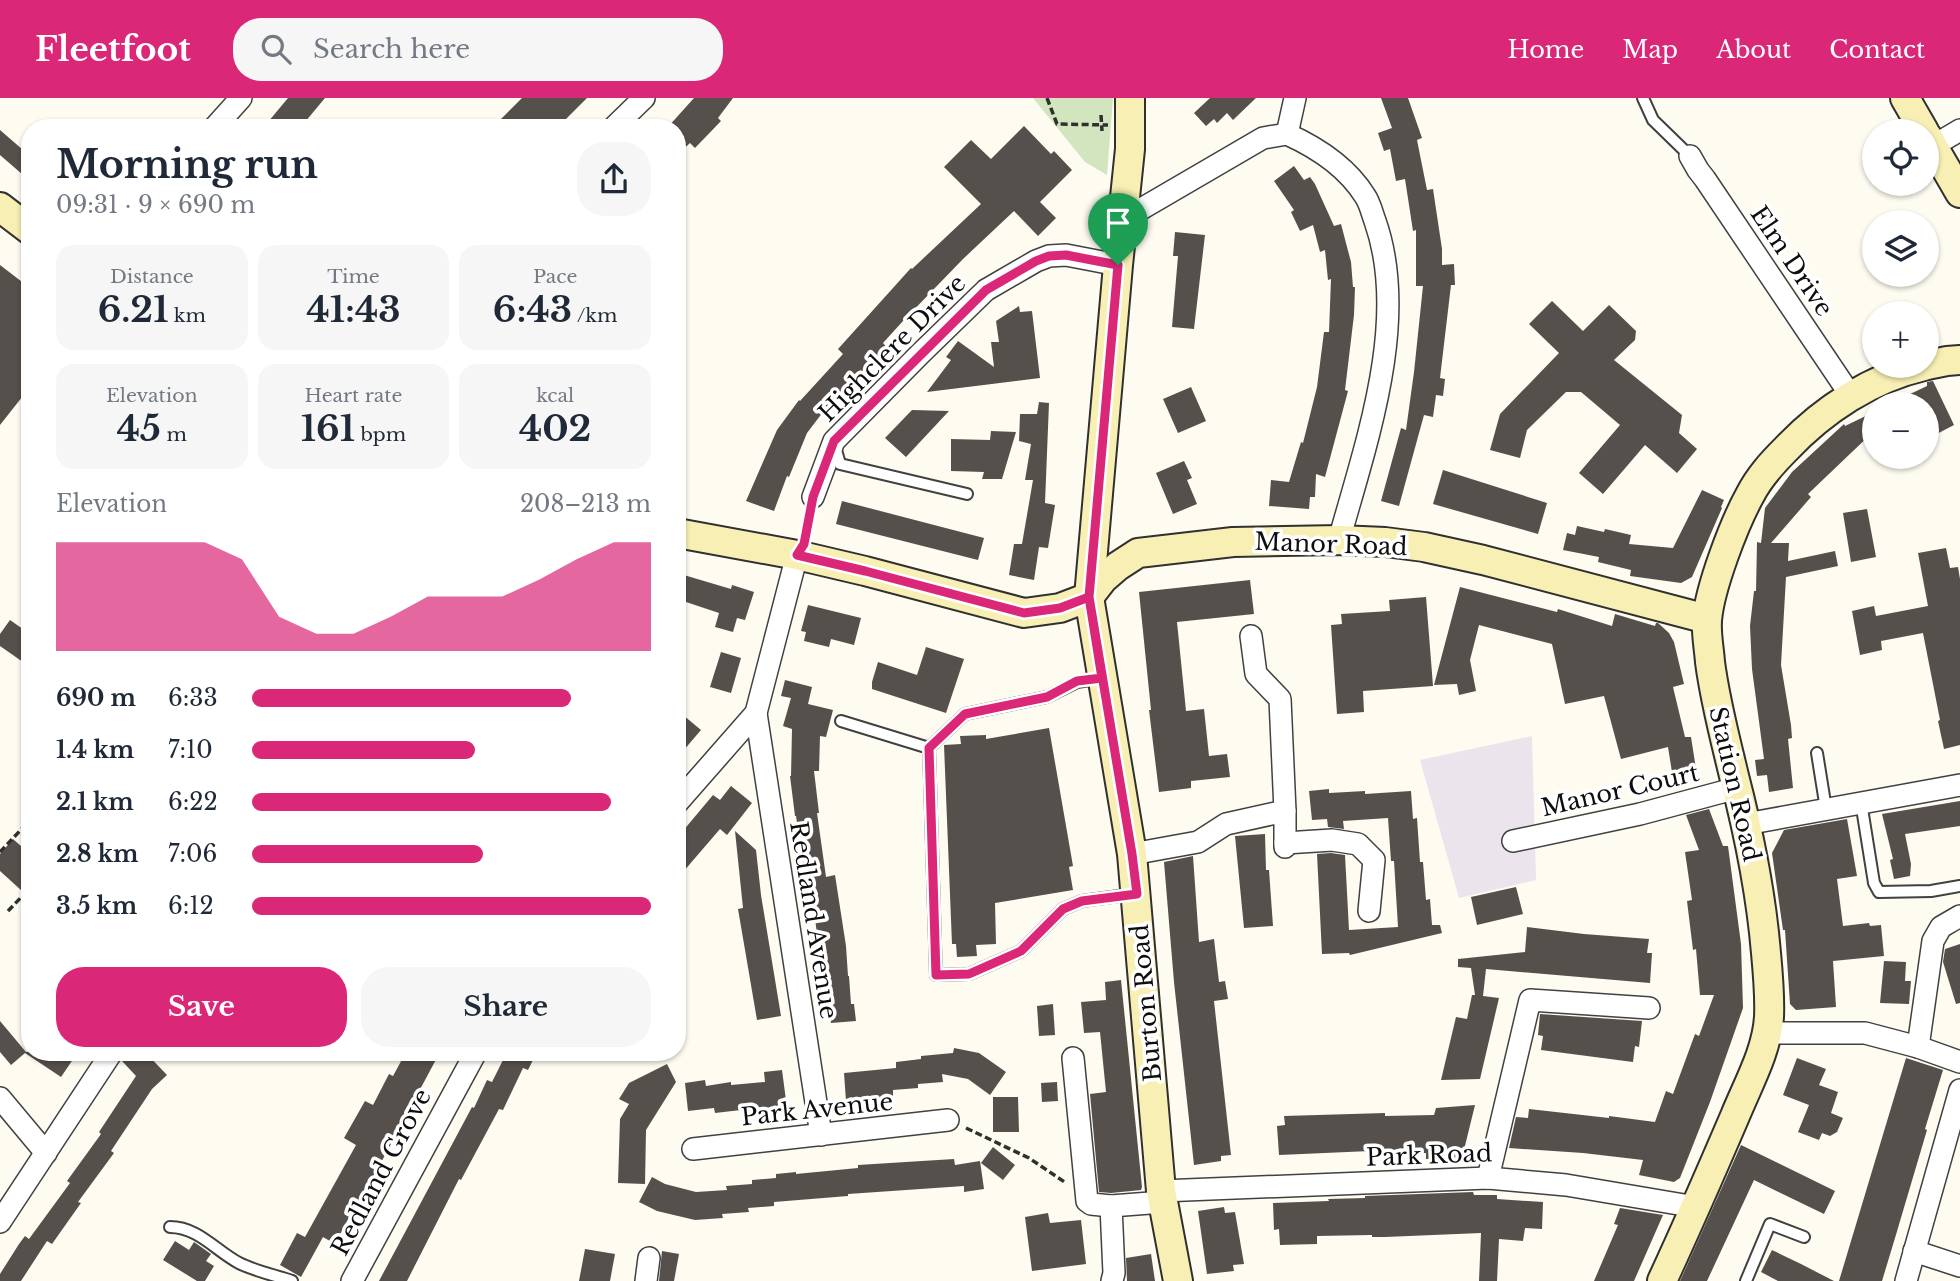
<!DOCTYPE html>
<html lang="en">
<head>
<meta charset="utf-8">
<style>
  body { margin:0; font-family:"Libre Baskerville",serif; background:#f6f6f7; color:#1f2937; height:100vh; display:flex; flex-direction:column; font-size:26px; white-space:nowrap }
  * { box-sizing:border-box; margin:0 }
  p { font-size:23px; color:#747a83 }
  .icon { flex:none; width:38px; height:38px; fill:none; stroke:currentColor; stroke-width:2; stroke-linecap:round; stroke-linejoin:round }
  .map { position:relative; flex:1; overflow:hidden }
  .details { position:absolute; left:21px; top:21px; width:665px; height:942px; display:flex; flex-direction:column; background:#fff; border-radius:28px; box-shadow:0 2px 5px #0004 }
  .details>* { flex:none }
  .controls { position:absolute; left:1862px; top:21px; display:grid; gap:14px }
  .controls a { display:grid; place-items:center; width:77px; height:77px; border-radius:50%; background:#fff; box-shadow:0 2px 5px #0004; font-size:35px }
  .pin { position:absolute; display:grid; place-items:center; width:60px; height:60px; color:#fff; margin:-72px -30px; border-radius:50% 50% 50% 0; rotate:-45deg; box-shadow:0 0 7px #0007 }
  .pin .icon { rotate:45deg }
  .round { display:grid; place-items:center; flex:none; width:74px; height:74px; border-radius:28px; background:#f6f6f7 }
  .summary { display:flex; align-items:center; justify-content:space-between; height:119px; padding:0 35px }
  h1 { font-size:38px; font-weight:700; line-height:52px }
  .metrics { display:grid; grid-template-columns:repeat(3,1fr); gap:10px; height:119px; padding:7px 35px }
  .metrics div { display:grid; align-content:center; border-radius:18px; background:#f6f6f7; text-align:center }
  .metrics b { font-size:35px; font-weight:700 }
  .metrics small { font-size:19px; font-weight:400 }
  .metrics p { font-size:19px }
  .chart { height:196px; padding:14px 35px }
  .chart p { display:flex; justify-content:space-between }
  .chart svg { width:100%; height:126px; margin-top:7px; fill:#db2777; opacity:.7 }
  .primary-button { display:flex; gap:14px; margin-top:auto; padding:14px 35px }
  .primary-button a { flex:1; height:80px; border-radius:28px; background:#db2777; color:#fff; font-size:28px; font-weight:700; line-height:80px; text-align:center }
  .primary-button a+a { background:#f6f6f7; color:#1f2937 }
  ul { padding:0 35px; list-style:none; font-size:23px }
  li { display:grid; grid-template-columns:112px 84px 1fr; align-items:center; height:52px }
  li i { height:18px; border-radius:9px; background:#db2777 }
  header { display:flex; align-items:center; gap:42px; box-sizing:border-box; height:98px; padding:0 35px; background:#db2777; color:#fff }
  header strong { font-size:33px }
  nav { display:flex; gap:38px; margin-inline-start:auto; font-size:24px }
  .search { width:490px; height:63px; background:#f6f6f7; display:flex; align-items:center; gap:18px; box-sizing:border-box; padding:0 24px; border-radius:28px; color:#747a83; font-size:26px }
  .map>svg:first-child { display:block }
  .industrial { fill:#ebe4ec }
  .green { fill:#d2e5be }
  .building { fill:#56504c }
  .lines { fill:none; stroke-linecap:round; stroke-linejoin:round }
  .lane-casing { stroke:#414141; stroke-width:14 }
  .street-casing { stroke:#414141; stroke-width:24 }
  .secondary-casing { stroke:#303030; stroke-width:32 }
  .path { stroke:#303030; stroke-width:3.5; stroke-dasharray:7 3.5; stroke-linecap:butt }
  .lane { stroke:#fff; stroke-width:10 }
  .street { stroke:#fff; stroke-width:21 }
  .secondary { stroke:#f7efb3; stroke-width:28 }
  .route-casing { stroke:#fff; stroke-width:14 }
  .route { stroke:#db2777; stroke-width:9 }
  .labels { text-anchor:middle; dominant-baseline:central; stroke-width:7; stroke-linejoin:round; paint-order:stroke }
  .street-label { font-size:24px; fill:#0e0e0e; stroke:#fff }
</style>
</head>
<body>
<header>
<strong>Fleetfoot</strong>
<div class="search"><svg class="icon" aria-label="search" viewBox="0 0 24 24"><circle cx="10" cy="10" r="6"/><path d="M15 15l6 6"/></svg>Search here</div>
<nav><a>Home</a><a>Map</a><a>About</a><a>Contact</a></nav>
</header>
<div class="map">
<svg width="1960" height="1183" viewBox="0 0 1960 1183">
  <rect width="100%" height="100%" fill="#fefbf1"/>
  <path class="industrial" d="M1532 638 1536 782 1459 800 1420 662Z"/>
  <path class="green" d="M1033 0H1113L1107 77 1085 64Z"/>
  <g class="building">
    <path d="M288 0H325L300 30H263Z"/>
    <path d="M522 0H587L557 30H492Z"/>
    <path d="M694 0H733L718 20 721 23 695 50 690 45 677 57V30H667Z"/>
    <path d="M1210 0H1256L1233 22 1227 15 1217 25 1214 21 1206 28 1194 15Z"/>
    <path d="M1381 0H1408L1422 40 1417 42 1427 92 1433 91 1442 151V167L1454 166 1455 187H1451L1440 280 1445 281 1443 298 1436 297 1433 319 1424 317 1399 408 1381 403 1401 330 1406 332 1414 274 1423 188H1416V132L1413 133 1405 81 1396 83 1390 51 1384 53 1378 35 1392 30Z"/>
    <path d="M1024 28 1051 56 1054 53 1072 72 1040 104 1056 120 1038 138 1014 113 963 161 903 223 883 245 889 252 865 277 860 272 823 314 807 335 789 379 787 378 774 413 746 403 777 332 799 302 800 303 843 256 838 251 911 170 912 171 981 106 944 69 971 42 991 61Z"/>
    <path d="M0 32 30 58V83L0 57Z"/>
    <path d="M1294 68 1304 82 1310 79 1315 86 1334 128 1341 126 1351 164 1353 189H1355L1354 217 1345 292 1348 293 1325 379 1316 376 1315 399H1310L1309 411 1269 408 1271 382 1289 384 1301 344 1303 345 1317 289 1324 234H1329L1331 181 1328 182 1325 152 1320 154 1313 127 1300 133 1291 114 1294 112 1274 83Z"/>
    <path d="M1175 134 1205 137 1194 231 1172 229 1178 158H1173Z"/>
    <path d="M0 167 30 190V289L0 327Z"/>
    <path d="M1552 203 1583 233 1609 207 1636 233 1635 242 1614 262 1682 317 1679 335 1697 351 1677 375 1645 347 1603 396 1579 375 1620 327 1581 294H1566L1527 332 1520 360 1490 352 1500 316 1559 255 1529 226Z"/>
    <path d="M1019 208 1020 214 1032 213 1040 280 927 294 951 262 946 259 958 243 994 269 991 244H999L996 223Z"/>
    <path d="M1933 283 1954 327 1927 341V306H1889L1927 288V284Z"/>
    <path d="M1191 289 1206 323 1178 335 1163 301Z"/>
    <path d="M1039 304 1049 305 1045 405 1055 407 1048 450 1039 449 1034 482 1009 477 1014 446H1022L1033 382H1025L1031 346 1019 343 1020 316H1037Z"/>
    <path d="M912 312 949 313 906 359 885 340Z"/>
    <path d="M1874 314V333L1808 396 1811 399 1771 445H1789L1788 463 1835 453 1838 468 1786 479 1781 567 1791 627 1792 640 1788 641 1793 690 1769 694 1767 677 1757 678 1755 662 1764 661 1752 571 1750 528 1754 493H1756L1757 444 1761 445 1765 410 1792 374 1844 326 1845 328Z"/>
    <path d="M991 333 1016 334 1002 381H982L984 374 951 373V341L990 342Z"/>
    <path d="M1184 363 1192 380 1187 382 1197 406 1173 416 1156 375Z"/>
    <path d="M1443 372 1547 405 1538 436 1433 406Z"/>
    <path d="M1702 392 1724 402 1721 409 1722 410 1692 479 1681 485 1630 478 1631 472 1598 464 1599 459 1563 452 1567 435 1575 437 1577 428 1604 434 1605 431 1631 437 1629 446 1673 450Z"/>
    <path d="M842 403 984 440 978 462 836 426Z"/>
    <path d="M1867 411 1876 459 1851 464 1843 415Z"/>
    <path d="M1946 450 1950 470 1958 469 1960 481V647L1944 651 1938 623 1940 622 1923 535 1881 543 1882 552 1860 557 1852 513 1874 508 1876 518 1928 508 1918 455Z"/>
    <path d="M677 475 731 491 732 487 754 494 745 522 737 520 733 534 715 529 719 515 677 501Z"/>
    <path d="M1250 482 1254 516 1177 524 1186 613 1204 611 1209 658 1227 656 1230 679 1191 683V690L1159 694 1149 612H1151L1139 494Z"/>
    <path d="M1460 489 1557 514 1558 511 1612 528 1615 516 1655 528 1656 525H1658L1669 535 1674 544 1684 586 1673 589 1685 639H1691L1696 671 1672 674 1668 649 1621 661 1604 598 1565 606 1552 546 1479 527 1470 562 1476 593 1459 597 1457 586 1434 587Z"/>
    <path d="M1426 499 1433 588 1363 593 1364 614 1337 616 1331 527 1342 526 1341 516 1390 513 1389 502Z"/>
    <path d="M808 507 861 520 854 547 831 541 829 549 804 543 806 534 801 533Z"/>
    <path d="M10 522 30 536V569L0 548V536Z"/>
    <path d="M926 549 964 561 946 615 872 591V584L878 564 917 577Z"/>
    <path d="M721 554 741 560 731 595 710 589Z"/>
    <path d="M785 582 812 589 808 606 833 612 826 639 820 638 819 673H814L819 715H817L826 779 835 777 846 848 848 878H849L851 906H854L856 923 831 925 828 897H826L824 869H822L820 843 818 844 813 805 809 771 804 772 796 718H795L790 678H791L792 631 783 628 791 600 781 598Z"/>
    <path d="M677 612 701 632 677 660Z"/>
    <path d="M1049 630 1073 768 1069 769 1073 792 995 805 996 846 976 847 977 858 957 859 956 846H952L944 647 961 646 960 638 986 637V641Z"/>
    <path d="M731 688 752 705 727 737 720 731 677 781V740L713 697 720 702Z"/>
    <path d="M1329 691V695L1365 693V696L1411 693 1413 721 1417 720 1420 764H1423L1426 802 1430 801 1432 827H1440L1442 835 1350 857 1349 855 1322 856 1317 756 1331 755 1345 757 1349 832 1398 829 1394 763H1391L1388 720 1343 723 1344 731 1328 729 1327 721 1312 722 1309 693Z"/>
    <path d="M1960 703V728L1905 736 1911 766 1910 778 1894 781 1890 762 1893 761 1882 716Z"/>
    <path d="M1709 711 1723 748H1728L1741 846 1743 910 1710 1004 1680 1080 1674 1084 1639 1077 1643 1062 1583 1055 1509 1050 1516 1019 1528 1020 1529 1011 1609 1020V1018L1655 1024 1666 993 1673 996 1695 936 1699 938 1714 897H1700L1696 851 1693 852 1687 803 1692 802 1685 754 1699 752 1686 717Z"/>
    <path d="M1847 721 1857 778 1837 781 1843 828 1869 825 1870 828 1881 827 1884 858 1833 863 1836 909 1796 912 1790 906 1785 832H1783L1772 755 1784 732Z"/>
    <path d="M735 733 756 752 761 797 781 918 757 922 738 811 743 810Z"/>
    <path d="M1265 736 1266 772H1269L1273 828 1244 830 1235 738Z"/>
    <path d="M13 741 30 756V785L22 793 0 773V756Z"/>
    <path d="M1193 758 1199 844 1214 841 1219 884 1225 883 1228 901 1214 903 1231 1057 1221 1058V1063L1194 1067 1174 884 1164 764Z"/>
    <path d="M1516 789 1523 816 1477 827 1471 799Z"/>
    <path d="M1527 829 1584 836 1649 841 1647 855H1652L1650 885 1486 871 1483 898 1499 900 1480 981 1441 982 1456 919 1467 921 1472 897H1475L1471 870 1458 869V861L1525 854Z"/>
    <path d="M1960 846V905L1956 906 1943 864 1945 851Z"/>
    <path d="M1884 863 1906 864 1905 883H1911L1909 906 1880 905Z"/>
    <path d="M1121 882 1142 1089 1141 1092 1111 1095 1099 1094 1090 996 1106 994 1100 934 1084 935 1081 904 1106 902 1105 884Z"/>
    <path d="M1053 906 1055 937 1039 938 1037 908Z"/>
    <path d="M1540 916 1642 923 1639 949 1635 948 1633 964 1541 952 1543 938 1538 937Z"/>
    <path d="M0 923 26 954H78L61 979 25 955 11 967 0 954Z"/>
    <path d="M954 950 979 955 1006 974 990 997 968 981 942 976 943 984 918 986V990L893 992V999L846 1003 844 975 896 970V964L921 961V958L953 955Z"/>
    <path d="M122 954H145L167 977 152 991 111 1053 114 1055 78 1104 81 1105 52 1146 47 1143 21 1183H0V1176L19 1146 25 1138 29 1141 70 1085 67 1083 101 1036 99 1034 136 978 122 963Z"/>
    <path d="M406 954H440L360 1104 358 1102 335 1146 323 1139 301 1179 280 1167 297 1135 305 1139 356 1047 344 1040 365 1003 373 1007 389 976 393 978Z"/>
    <path d="M491 954H537L528 972 523 970 503 1012 499 1011 461 1082 459 1081 407 1183H379L472 1009 474 1010 487 982 492 984 504 960Z"/>
    <path d="M1797 960 1826 971 1819 987 1838 994 1831 1015 1843 1020 1837 1034 1830 1038 1822 1035 1819 1042 1798 1034 1809 1007 1783 997Z"/>
    <path d="M1906 960 1943 972 1925 1031 1927 1032 1895 1140 1882 1183H1839Z"/>
    <path d="M667 966 676 984 646 1032 645 1086 618 1085 620 1021 629 1006 619 1001 629 985Z"/>
    <path d="M782 972 787 1010 742 1015 741 1012 715 1015 714 1010 688 1013 685 985 705 982 706 988 731 984V987L765 984 764 974Z"/>
    <path d="M1057 984 1058 1003 1042 1004 1041 985Z"/>
    <path d="M993 999H1018L1019 1034H993Z"/>
    <path d="M1475 1007 1462 1060 1426 1061V1055H1393V1052L1279 1057 1277 1028 1285 1027 1284 1018 1385 1015V1018L1434 1017 1436 1010Z"/>
    <path d="M1741 1047 1835 1093 1824 1116 1754 1082 1707 1183H1680Z"/>
    <path d="M993 1049 1015 1067 1003 1082 981 1065Z"/>
    <path d="M954 1061 955 1067 980 1063 984 1091 964 1094V1088L848 1096V1098L774 1104V1108L748 1110 749 1114 722 1116 723 1120 695 1122 657 1113 639 1104 652 1079 665 1086 696 1094 727 1092 726 1088 752 1086V1082L776 1080V1076L796 1074V1076L858 1070V1067Z"/>
    <path d="M1473 1094 1474 1097H1497V1101L1543 1104 1542 1131 1525 1130 1523 1143 1499 1141 1497 1183H1479L1481 1135 1385 1139H1372V1137L1317 1138V1146L1280 1147 1279 1131 1274 1132 1273 1105 1329 1103 1328 1101 1365 1100V1098Z"/>
    <path d="M1224 1109 1225 1115 1235 1114 1244 1166 1233 1167 1234 1173 1207 1176 1198 1113Z"/>
    <path d="M1620 1110 1663 1117 1634 1183H1594L1618 1127 1614 1126Z"/>
    <path d="M1048 1115 1050 1125 1081 1122 1086 1166 1032 1173 1025 1119Z"/>
    <path d="M175 1143 189 1152 194 1144 211 1156 206 1163 214 1168 205 1183H197L163 1162Z"/>
    <path d="M585 1151 615 1156 610 1183H579Z"/>
    <path d="M1772 1152 1801 1166 1834 1183H1778L1761 1174Z"/>
    <path d="M662 1153 679 1156 674 1183H659Z"/>
    <path d="M1151 1156 1155 1183H1127L1126 1160Z"/>
  </g>
  <g class="lines">
    <defs>
      <g id="lane">
        <path d="M1643 0 1653 22 1690 58"/>
        <path d="M835 349 840 366 967 396"/>
        <path d="M1102 580 1077 584 1047 599 965 616 929 650 936 877 969 876 1021 853 1063 811 1082 803 1134 796"/>
        <path d="M841 623 929 650"/>
        <path d="M1817 655 1826 711"/>
        <path d="M1861 704 1874 785 1879 794 1931 793 1960 788"/>
        <path d="M170 1129C198 1129 216 1153 239 1165 255 1173 274 1177 292 1183"/>
        <path d="M1746 1183 1770 1126 1804 1139"/>
      </g>
      <g id="street">
        <path d="M214 30 241 0"/>
        <path d="M613 30 644 0"/>
        <path d="M1287 36 1295 0"/>
        <path d="M1933 48 1960 32"/>
        <path d="M1690 58 1698 72 1705 81 1851 298"/>
        <path d="M1124 121 1263 40 1287 36C1318 50 1347 69 1365 98 1370 105 1372 115 1375 123 1410 222 1366 345 1339 442"/>
        <path d="M813 399 834 343 920 256 986 192 1036 163 1049 158 1066 157 1118 167"/>
        <path d="M1251 538 1256 576 1280 601 1285 713"/>
        <path d="M756 615 821 1037"/>
        <path d="M677 705 756 615 797 457"/>
        <path d="M1746 726 1960 687"/>
        <path d="M1513 743 1640 716 1737 690"/>
        <path d="M1285 745 1332 742 1358 746 1374 762 1369 813"/>
        <path d="M1132 756 1198 744 1226 726 1285 713V749"/>
        <path d="M1767 935H1865L1918 949 1960 964"/>
        <path d="M1918 949 1933 843 1941 829 1960 818"/>
        <path d="M1073 960 1087 1103 1091 1106 1111 1108"/>
        <path d="M0 1000 46 1055"/>
        <path d="M693 1051 948 1022"/>
        <path d="M1488 1080 1530 902 1649 910"/>
        <path d="M1161 1093 1488 1080 1566 1087 1696 1109"/>
        <path d="M0 1124 110 957"/>
        <path d="M1914 1153 1960 1168"/>
        <path d="M352 1183 476 954"/>
        <path d="M646 1183 649 1160"/>
        <path d="M1112 1183 1114 1175 1111 1108 1163 1104"/>
        <path d="M1906 1183 1960 992"/>
      </g>
      <g id="secondary">
        <path d="M1130 0V51L1118 167 1089 499 1132 756 1161 1093 1178 1183"/>
        <path d="M1905 0 1924 33"/>
        <path d="M1927 38 1960 95"/>
        <path d="M0 109 30 132"/>
        <path d="M1927 267 1947 263 1960 262"/>
        <path d="M677 435 797 457 865 473 1024 515 1060 510 1089 499"/>
        <path d="M1089 499 1103 481 1118 468 1138 455 1233 444 1339 442 1385 444 1424 449 1483 462 1707 521"/>
        <path d="M1662 1183C1687 1129 1711 1074 1735 1018 1748 986 1767 953 1769 919 1770 897 1768 876 1766 855 1761 795 1749 736 1734 678 1725 640 1715 603 1710 564 1709 550 1706 536 1707 522 1710 489 1734 426 1750 397 1759 379 1772 365 1786 351 1823 312 1871 280 1924 268"/>
      </g>
    </defs>
    <use href="#lane" class="lane-casing"/>
    <use href="#street" class="street-casing"/>
    <use href="#secondary" class="secondary-casing"/>
    <g class="path">
      <path d="M1047 0 1057 26 1108 27"/>
      <path d="M1101 17 1102 33"/>
      <path d="M807 435 810 418"/>
      <path d="M0 754 30 722"/>
      <path d="M8 813 30 790"/>
      <path d="M966 1030 1029 1060 1066 1085"/>
    </g>
    <use href="#lane" class="lane"/>
    <use href="#street" class="street"/>
    <use href="#secondary" class="secondary"/>
  </g>
  <g class="lines">
    <defs>
      <path id="route" d="M1118 167 1066 157 1049 158 1036 163 986 192 834 343 813 399 804 446 797 457 865 473 1024 515 1060 510 1089 499 1132 756 1137 796 1082 803 1063 811 1021 853 969 876 936 877 929 650 965 616 1047 599 1077 583 1102 580 1089 499 1118 167"/>
    </defs>
    <use href="#route" class="route-casing"/>
    <use href="#route" class="route"/>
  </g>
  <g class="labels">
    <g class="street-label">
      <text transform="translate(1792 163) rotate(56)">Elm Drive</text>
      <text transform="translate(892 250) rotate(-45)">Highclere Drive</text>
      <text transform="translate(1331 446) rotate(2)">Manor Road</text>
      <text transform="translate(1735 686) rotate(77)">Station Road</text>
      <text transform="translate(1620 692) rotate(-13)">Manor Court</text>
      <text transform="translate(814 822) rotate(81)">Redland Avenue</text>
      <text transform="translate(1146 905) rotate(-95)">Burton Road</text>
      <text transform="translate(817 1011) rotate(-6)">Park Avenue</text>
      <text transform="translate(1429 1057) rotate(-2)">Park Road</text>
      <text transform="translate(381 1074) rotate(-62)">Redland Grove</text>
    </g>
  </g>
</svg>
<div class="controls">
<a><svg class="icon" aria-label="locate" viewBox="0 0 24 24"><circle cx="12" cy="12" r="6"/><path d="M12 2v4M12 18v4M2 12h4M18 12h4"/></svg></a>
<a><svg class="icon" aria-label="layers" viewBox="0 0 24 24"><path d="M12 4l9 5-9 5-9-5zM3 14l9 5 9-5"/></svg></a>
<a>+</a>
<a>−</a>
</div>
<div class="pin" style="left:1118px;top:167px;background:#1e9e55"><svg class="icon" aria-label="arrive" viewBox="0 0 24 24"><path d="M6 21V4h12l-3 4 3 4H6"/></svg></div>
<section class="details">
<div class="summary"><div><h1>Morning run</h1><p>09:31 · 9 × 690 m</p></div><a class="round"><svg class="icon" aria-label="share" viewBox="0 0 24 24"><path d="M12 15V3M7 8l5-5 5 5M5 13v7h14v-7"/></svg></a></div>
<div class="metrics">
<div><p>Distance</p><b>6.21<small> km</small></b></div>
<div><p>Time</p><b>41:43</b></div>
<div><p>Pace</p><b>6:43<small> /km</small></b></div>
</div>
<div class="metrics">
<div><p>Elevation</p><b>45<small> m</small></b></div>
<div><p>Heart rate</p><b>161<small> bpm</small></b></div>
<div><p>kcal</p><b>402</b></div>
</div>
<div class="chart"><p><span>Elevation</span>208–213 m</p>
<svg viewBox="0 0 160 44" preserveAspectRatio="none"><path d="M0 44V6L10 6L20 6L30 6L40 6L50 12L60 32L70 38L80 38L90 32L100 25L110 25L120 25L130 19L140 12L150 6L160 6V44z"/></svg>
</div>
<ul>
<li><b>690 m</b>6:33<i style="width:80%"></i></li>
<li><b>1.4 km</b>7:10<i style="width:56%"></i></li>
<li><b>2.1 km</b>6:22<i style="width:90%"></i></li>
<li><b>2.8 km</b>7:06<i style="width:58%"></i></li>
<li><b>3.5 km</b>6:12<i style="width:100%"></i></li>
</ul>
<div class="primary-button"><a>Save</a><a>Share</a></div>
</section>
</div>
</body>
</html>
